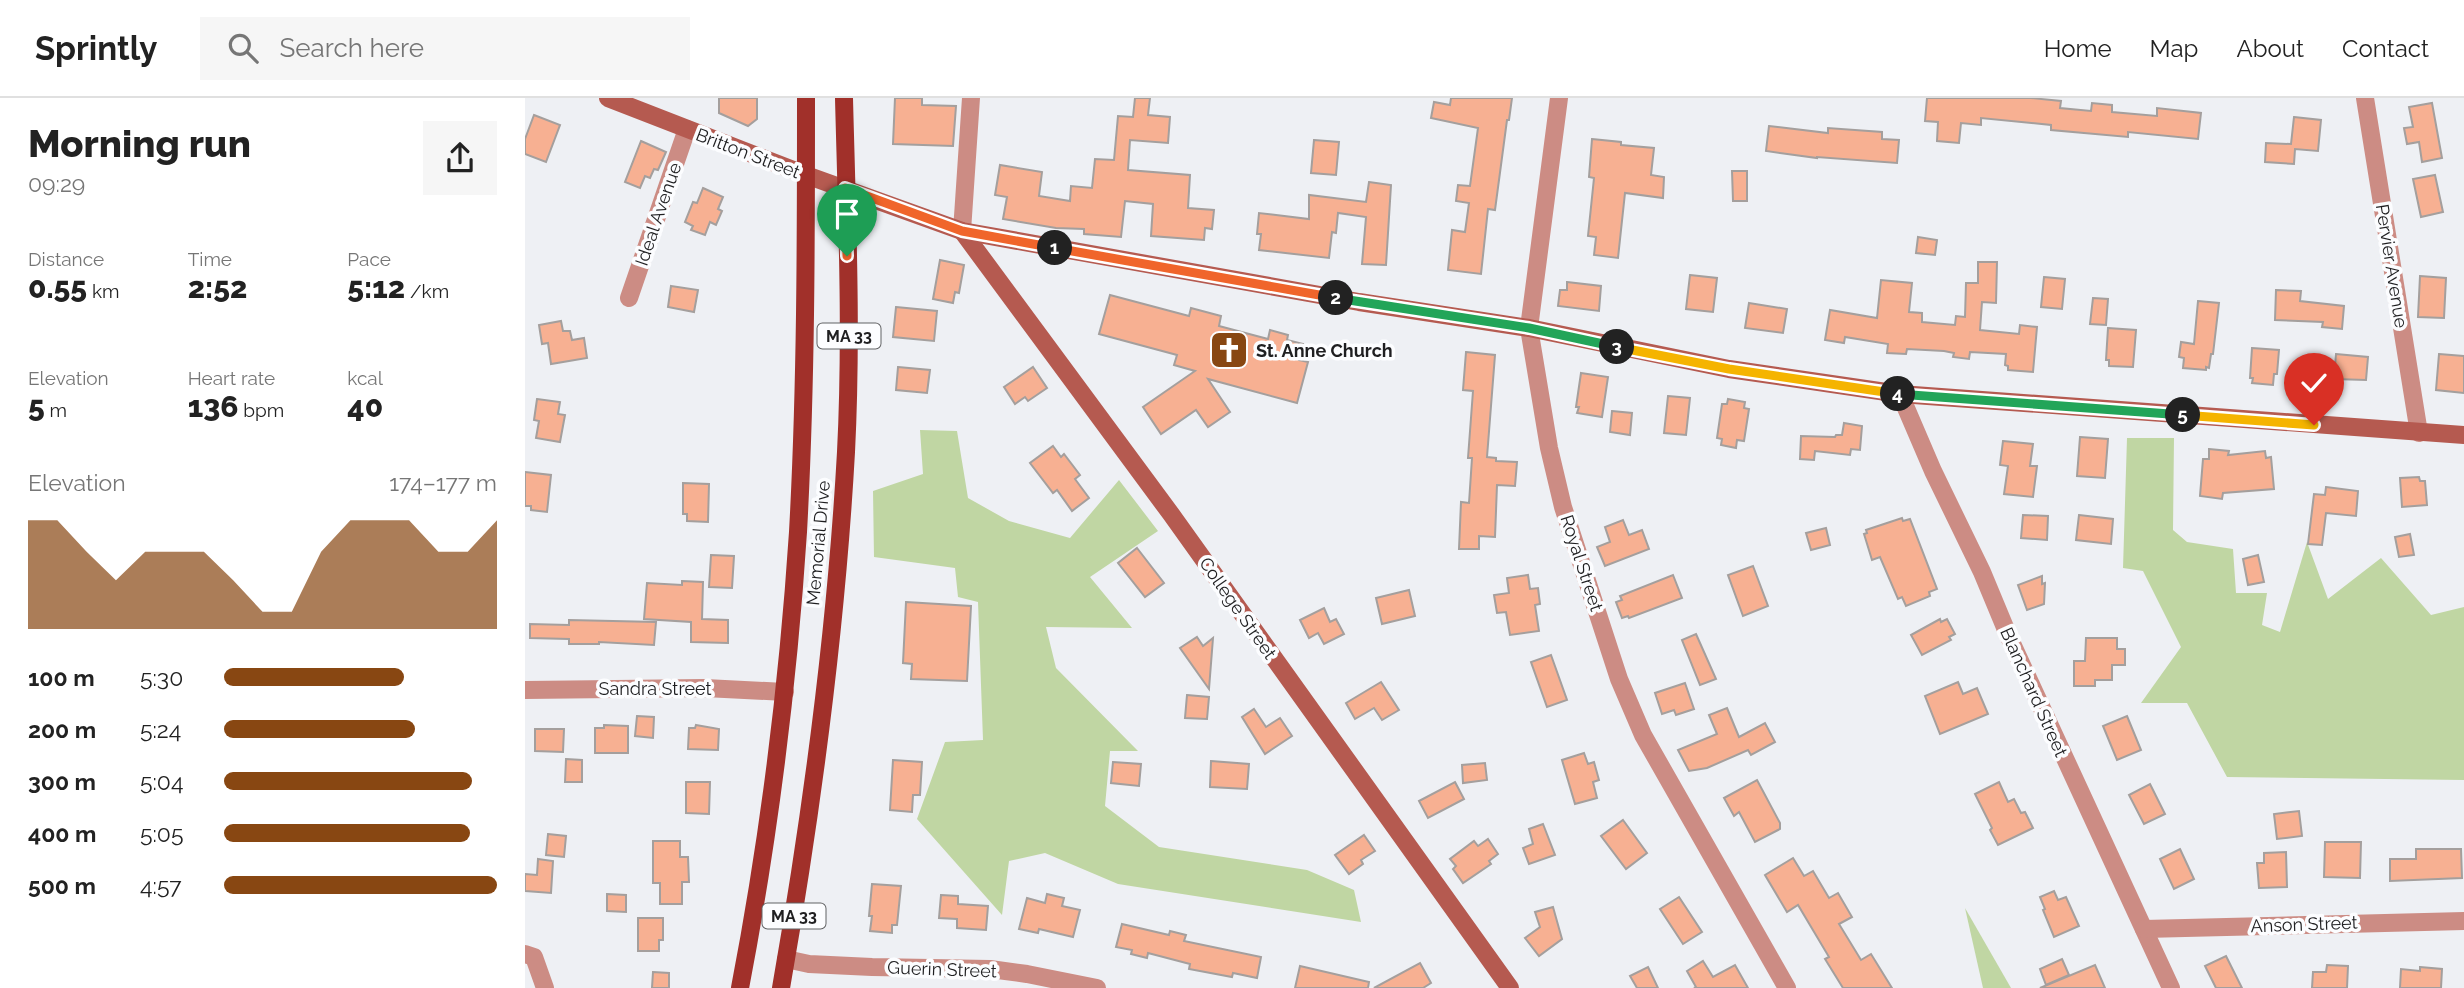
<!DOCTYPE html>
<html lang="en">
<head>
<meta charset="utf-8">
<style>
  body { margin:0; font-family:Raleway,sans-serif; background:#f6f6f6; color:#222; height:100vh; display:flex; flex-direction:column; font-size:26px; white-space:nowrap }
  * { box-sizing:border-box; margin:0 }
  p { font-size:23px; color:#767676 }
  .icon { flex:none; width:38px; height:38px; fill:none; stroke:currentColor; stroke-width:2; stroke-linecap:round; stroke-linejoin:round }
  .map { position:relative; flex:1; overflow:hidden }
  .sheet { display:flex; flex-direction:column; background:#fff; width:525px }
  .sheet>* { flex:none }
  .pin { position:absolute; display:grid; place-items:center; width:60px; height:60px; color:#fff; margin:-72px -30px; border-radius:50% 50% 50% 0; rotate:-45deg; box-shadow:0 0 7px #0007 }
  .pin .icon { rotate:45deg }
  .km { position:absolute; width:35px; height:35px; margin:-18px; border-radius:50%; background:#222; color:#fff; font-size:19px; line-height:35px; text-align:center }
  .round { display:grid; place-items:center; flex:none; width:74px; height:74px; border-radius:0px; background:#f6f6f6 }
  .overview { display:flex; align-items:center; justify-content:space-between; height:119px; padding:0 28px }
  h1 { font-size:38px; font-weight:800; line-height:52px }
  .metrics { display:grid; grid-template-columns:repeat(3,1fr); gap:10px; height:119px; padding:7px 28px }
  .metrics div { display:grid; align-content:center }
  .metrics b { font-size:30px; font-weight:800 }
  .metrics small { font-size:19px; font-weight:400 }
  .metrics p { font-size:19px }
  .chart { height:196px; padding:14px 28px }
  .chart p { display:flex; justify-content:space-between }
  .chart svg { width:100%; height:126px; margin-top:7px; fill:#884712; opacity:.7 }
  ul { padding:0 28px; list-style:none; font-size:23px }
  li { display:grid; grid-template-columns:112px 84px 1fr; align-items:center; height:52px }
  li i { height:18px; border-radius:9px; background:#884712 }
  header { display:flex; align-items:center; gap:42px; box-sizing:border-box; height:98px; padding:0 35px; background:#fff; border-bottom:2px solid #e0e0e0 }
  header strong { font-size:33px }
  nav { display:flex; gap:38px; margin-inline-start:auto; font-size:24px }
  .search { width:490px; height:63px; background:#f6f6f6; display:flex; align-items:center; gap:18px; box-sizing:border-box; padding:0 24px; border-radius:0px; color:#767676; font-size:26px }
  main { display:flex; flex:1; min-height:0 }
  .map>svg:first-child { display:block }
  .green { fill:#c0d6a3 }
  .building { fill:#f7b092; stroke:#a49f9d; stroke-width:2 }
  .lines { fill:none; stroke-linecap:round; stroke-linejoin:round }
  .street { stroke:#cc8c84; stroke-width:18 }
  .secondary { stroke:#b55a50; stroke-width:18 }
  .primary { stroke:#a1302a; stroke-width:18 }
  .split-1-casing { stroke:#fff; stroke-width:14 }
  .split-2-casing { stroke:#fff; stroke-width:14 }
  .split-3-casing { stroke:#fff; stroke-width:14 }
  .split-4-casing { stroke:#fff; stroke-width:14 }
  .split-5-casing { stroke:#fff; stroke-width:14 }
  .split-6-casing { stroke:#fff; stroke-width:14 }
  .split-1 { stroke:#f0652b; stroke-width:9 }
  .split-2 { stroke:#f0652b; stroke-width:9 }
  .split-3 { stroke:#22a559; stroke-width:9 }
  .split-4 { stroke:#f5b400; stroke-width:9 }
  .split-5 { stroke:#22a559; stroke-width:9 }
  .split-6 { stroke:#f5b400; stroke-width:9 }
  .labels { text-anchor:middle; dominant-baseline:central; stroke-width:7; stroke-linejoin:round; paint-order:stroke }
  .shield { fill:#fcfdff; stroke:#616264; stroke-width:2 }
  .shield-label { font-size:16px; font-weight:bold; fill:#1f1f21 }
  .street-label { font-size:18px; fill:#1f1f21; stroke:#fcfdff }
  .poi-label { font-size:18px; font-weight:bold; fill:#1f1f21; stroke:#fcfdff; text-anchor:start }
</style>
</head>
<body>
<header>
<strong>Sprintly</strong>
<div class="search"><svg class="icon" aria-label="search" viewBox="0 0 24 24"><circle cx="10" cy="10" r="6"/><path d="M15 15l6 6"/></svg>Search here</div>
<nav><a>Home</a><a>Map</a><a>About</a><a>Contact</a></nav>
</header>
<main>
<section class="sheet">
<div class="overview"><div><h1>Morning run</h1><p>09:29</p></div><a class="round"><svg class="icon" aria-label="share" viewBox="0 0 24 24"><path d="M12 15V3M7 8l5-5 5 5M5 13v7h14v-7"/></svg></a></div>
<div class="metrics">
<div><p>Distance</p><b>0.55<small> km</small></b></div>
<div><p>Time</p><b>2:52</b></div>
<div><p>Pace</p><b>5:12<small> /km</small></b></div>
</div>
<div class="metrics">
<div><p>Elevation</p><b>5<small> m</small></b></div>
<div><p>Heart rate</p><b>136<small> bpm</small></b></div>
<div><p>kcal</p><b>40</b></div>
</div>
<div class="chart"><p><span>Elevation</span>174–177 m</p>
<svg viewBox="0 0 160 44" preserveAspectRatio="none"><path d="M0 44V6L10 6L20 17L30 27L40 17L50 17L60 17L70 27L80 38L90 38L100 17L110 6L120 6L130 6L140 17L150 17L160 6V44z"/></svg>
</div>
<ul>
<li><b>100 m</b>5:30<i style="width:66%"></i></li>
<li><b>200 m</b>5:24<i style="width:70%"></i></li>
<li><b>300 m</b>5:04<i style="width:91%"></i></li>
<li><b>400 m</b>5:05<i style="width:90%"></i></li>
<li><b>500 m</b>4:57<i style="width:100%"></i></li>
</ul>
</section>
<div class="map">
<svg width="1939" height="890" viewBox="0 0 1939 890">
  <rect width="100%" height="100%" fill="#eef0f4"/>
  <g class="green">
    <path d="M395 332 432 333 443 400 484 423 545 440 594 382 633 433 565 479 607 530 521 529 531 570 613 653H585L580 708 634 749 782 772 829 792 836 824 593 786 520 755 484 763 477 817 392 721 420 644 458 642 453 504 433 499 430 470 349 459 348 393 398 376Z"/>
    <path d="M1602 340H1649L1648 432 1662 444 1708 451 1711 495H1742L1737 527 1755 534 1782 444 1803 501 1856 460 1906 517 1939 509V682L1702 679 1662 605H1616L1656 549 1618 473 1598 470Z"/>
    <path d="M1440 810 1486 890H1458Z"/>
  </g>
  <g class="building">
    <path d="M194 0H232V21L223 28 194 15Z"/>
    <path d="M370 0H397V7L431 8 428 48 368 46Z"/>
    <path d="M610 0H625L623 17 645 19 643 45 605 42 603 72 665 77 663 110 689 112 687 131 680 130 679 142 626 138 628 106 600 103 596 139 559 136V131L531 130 478 121 482 99 470 97 475 67 517 74 514 98 545 103 546 88 567 90 570 61 589 62 593 18 608 19Z"/>
    <path d="M926 0H987L984 22H982L970 112 963 111 956 176 923 172 927 132 940 134 944 105 931 103 933 87 945 88 953 30 906 20 909 4 925 7Z"/>
    <path d="M1402 0H1506L1536 3 1535 10 1566 13 1567 5 1587 7V14L1632 18V10L1676 15 1673 41 1603 34V39L1526 32V27L1456 20V27L1436 25 1434 45 1412 43 1413 24 1400 23Z"/>
    <path d="M1907 5 1917 60 1897 64 1894 44 1882 46 1879 30 1888 29 1884 9Z"/>
    <path d="M9 17 35 27 21 64 0 56V41Z"/>
    <path d="M1769 19 1796 22 1793 53 1770 51 1769 66 1740 64 1741 45 1766 46Z"/>
    <path d="M1244 28 1303 35V30L1357 34V41L1374 42 1372 65 1292 59V60L1241 53Z"/>
    <path d="M1067 41 1096 44V47L1129 50 1126 77 1139 79 1138 100 1100 95 1093 160 1069 157 1071 139 1063 138 1069 80 1064 79Z"/>
    <path d="M789 42 814 44 811 77 786 75Z"/>
    <path d="M116 43 141 54 133 72 129 71 125 80 120 78 115 90 100 84Z"/>
    <path d="M1207 73H1222V103H1208Z"/>
    <path d="M1910 77 1918 114 1896 119 1888 81Z"/>
    <path d="M844 84 866 87 861 167 837 166 841 119 813 115 811 135 807 134 804 160 734 152 736 136H732L734 115 784 121V97L841 104Z"/>
    <path d="M178 90 198 99 193 111 197 113 191 127 185 124 180 137 166 132 168 128 160 124 168 104 172 105Z"/>
    <path d="M1393 139 1412 142 1410 157 1391 155Z"/>
    <path d="M415 162 439 167 434 195 430 194 428 205 408 201Z"/>
    <path d="M1453 164H1472L1471 205 1457 204 1455 232 1494 236 1495 227 1512 229 1508 274 1483 272V268L1480 267 1481 256 1445 254 1444 261 1428 259 1429 255 1419 253 1382 251 1381 256 1362 255 1363 246 1320 239 1319 245 1300 242 1305 212 1352 220 1356 182 1387 185 1384 214 1397 215V224L1430 227 1431 218 1440 219 1441 185H1453Z"/>
    <path d="M1165 177 1192 180 1188 214 1161 211Z"/>
    <path d="M1895 178 1921 180 1919 220 1893 219Z"/>
    <path d="M1519 179 1540 181 1537 211 1516 209Z"/>
    <path d="M1042 184 1076 188 1074 213 1033 208 1035 192H1042Z"/>
    <path d="M146 188 173 192 169 214 143 209Z"/>
    <path d="M1751 192 1776 193 1775 203 1819 208 1817 231 1797 229 1798 224 1750 222Z"/>
    <path d="M585 197 664 218 666 210 696 218 694 228 743 241 745 232 763 237 762 242 778 246 774 262 783 264 772 305 683 281 705 314 683 329 671 312 636 336 618 309 670 273 649 267 652 257 574 236Z"/>
    <path d="M1568 200 1583 201 1581 227 1565 226Z"/>
    <path d="M1673 203 1694 205 1688 256H1686L1684 270 1681 269V272L1658 270 1659 260 1654 259 1656 244 1669 246Z"/>
    <path d="M1224 205 1262 211 1258 235 1220 230Z"/>
    <path d="M371 209 412 213 409 243 368 239Z"/>
    <path d="M36 223 38 233H45L47 242 59 240 62 260 26 266 23 245 17 246 14 227Z"/>
    <path d="M1583 230 1611 232 1608 269 1584 268V262H1581Z"/>
    <path d="M1727 250 1754 252 1752 276H1749L1748 287 1727 285 1728 280H1725Z"/>
    <path d="M941 254 970 257 962 359 971 360V363L992 364 990 388 972 387 970 439 954 438V451H934L936 404 944 405 947 360H943L948 293 938 292Z"/>
    <path d="M1811 256 1843 259 1841 282 1809 281Z"/>
    <path d="M1914 256 1939 258V295L1911 292Z"/>
    <path d="M373 269 405 272 402 295 371 292Z"/>
    <path d="M508 269 522 290 503 303 500 299 490 306 479 289Z"/>
    <path d="M1056 275 1083 279 1077 319 1052 315 1054 309H1051Z"/>
    <path d="M1143 298 1165 300 1161 337 1139 335Z"/>
    <path d="M12 301 35 304 33 316 40 317 35 344 11 340 14 323 9 322Z"/>
    <path d="M1203 301 1220 304 1219 310 1224 311 1219 343 1212 342 1211 350 1196 347 1197 341 1192 340 1197 306H1202Z"/>
    <path d="M1087 313 1107 315 1105 337 1085 334Z"/>
    <path d="M1319 325 1337 328 1335 352 1326 351 1325 357 1290 353 1289 362 1275 361 1276 338 1310 339 1311 337H1317Z"/>
    <path d="M1555 339 1583 341 1580 380 1552 378Z"/>
    <path d="M1478 343 1508 346 1505 368H1512L1508 399 1479 396 1483 368 1475 367Z"/>
    <path d="M528 348 536 359 539 356 555 377 550 381 564 400 547 413 532 392 528 395 505 365Z"/>
    <path d="M1684 351 1704 353 1703 357 1740 353 1741 360 1746 359 1749 391 1698 395 1697 401 1675 398 1678 361H1684Z"/>
    <path d="M0 374 26 377 22 414 6 412V408H0Z"/>
    <path d="M1894 379 1895 383H1900L1902 407 1877 409 1875 380Z"/>
    <path d="M158 385 184 386 183 424 162 423V416H158Z"/>
    <path d="M1801 389 1833 393 1831 418 1801 415 1797 447 1783 446 1789 396 1800 397Z"/>
    <path d="M1498 417 1523 418 1522 442 1496 440Z"/>
    <path d="M1554 417 1588 421 1586 446 1551 442Z"/>
    <path d="M1377 420 1378 423 1385 421 1412 491 1404 494 1405 498 1381 508 1377 499 1373 501 1355 459 1347 462 1339 436 1342 435 1341 432Z"/>
    <path d="M1098 422 1104 437 1117 432 1124 451 1080 468 1072 449 1085 444 1080 429Z"/>
    <path d="M1301 430 1305 447 1286 452 1281 435Z"/>
    <path d="M1885 436 1889 457 1874 459 1870 439Z"/>
    <path d="M612 450 639 485 620 499 593 465Z"/>
    <path d="M186 457 209 458 207 490 184 489Z"/>
    <path d="M1733 457 1739 484 1723 487 1718 461Z"/>
    <path d="M1228 468 1243 508 1218 518 1203 477Z"/>
    <path d="M1003 477 1005 491 1013 490 1015 506 1010 507 1014 533 985 537 981 514 972 515 969 497 984 495 982 480Z"/>
    <path d="M1148 477 1157 500 1104 520 1103 518 1097 520 1091 504 1097 502 1095 498Z"/>
    <path d="M1517 478V486L1520 485 1519 506 1502 512 1493 487Z"/>
    <path d="M157 483 178 484 177 521 203 522V545L166 544V524L119 521 122 485 157 487Z"/>
    <path d="M884 492 890 518 857 526 851 500Z"/>
    <path d="M381 504 446 508 442 583 386 581 387 566 378 565Z"/>
    <path d="M799 510 805 524 811 521 819 536 799 546 793 535 784 540 775 522Z"/>
    <path d="M1415 521 1416 524 1422 521 1430 536 1424 539 1426 542 1397 557 1386 537Z"/>
    <path d="M44 522 131 524 129 547 74 544V546H44V541L5 540V526L44 527Z"/>
    <path d="M1171 536 1191 581 1175 587 1157 542Z"/>
    <path d="M672 539 678 548 688 540 684 591 655 550Z"/>
    <path d="M1561 540H1592V551H1600V567H1587V582H1570V588H1549V563H1560Z"/>
    <path d="M1026 557 1042 602 1022 609 1006 564Z"/>
    <path d="M856 584 874 612 857 622 849 610 830 621 821 605Z"/>
    <path d="M1433 584 1438 596 1452 590 1463 616 1415 636 1400 598Z"/>
    <path d="M1160 585 1169 611 1151 617 1149 612 1137 616 1130 595Z"/>
    <path d="M662 597 684 599 682 621 660 620Z"/>
    <path d="M1202 610 1214 639 1240 625 1250 644 1226 657 1223 652 1182 670 1164 673 1153 652 1192 636 1184 617Z"/>
    <path d="M729 611 741 629 755 620 767 638 740 656 717 619Z"/>
    <path d="M112 618 129 619 128 640 110 638Z"/>
    <path d="M1602 618 1616 652 1592 662 1578 628Z"/>
    <path d="M79 627 103 628V655H70V630H79Z"/>
    <path d="M171 627 194 631 193 652 163 651 164 630H170Z"/>
    <path d="M10 631H39L38 654 10 653Z"/>
    <path d="M1059 655 1063 666 1069 664 1074 682 1068 684 1072 700 1050 706 1037 662Z"/>
    <path d="M41 661 57 662V684H40Z"/>
    <path d="M368 662 397 664 395 697H388L387 714 365 712Z"/>
    <path d="M686 663 724 666 722 691 685 689Z"/>
    <path d="M588 664 616 666 614 688 586 685Z"/>
    <path d="M960 665 962 682 938 685 937 667Z"/>
    <path d="M1232 682 1255 725V731L1230 744 1214 714 1209 718 1199 700Z"/>
    <path d="M161 684H185L184 716 161 715Z"/>
    <path d="M930 684 939 701 903 720 894 703Z"/>
    <path d="M1474 684 1483 704 1489 701 1496 715 1500 714 1508 730 1473 747 1465 732 1467 730 1450 696Z"/>
    <path d="M1625 686 1640 716 1619 726 1604 697Z"/>
    <path d="M1774 713 1777 738 1752 741 1749 716Z"/>
    <path d="M1098 722 1122 755 1101 771 1076 738Z"/>
    <path d="M1018 726 1030 757 1004 766 998 750 1008 746 1004 731Z"/>
    <path d="M23 736 41 738 39 759 21 757Z"/>
    <path d="M839 737 850 753 836 762 838 766 824 776 810 757Z"/>
    <path d="M963 741 973 756 964 763 966 766 938 785 928 771 931 768 925 761 949 743 953 748Z"/>
    <path d="M128 743H155V759H163L164 784H157V806H135V785H128Z"/>
    <path d="M1800 744H1836L1835 780 1799 779Z"/>
    <path d="M1655 751 1669 781 1649 791 1635 761Z"/>
    <path d="M1891 751H1936L1937 780 1865 783V761H1891Z"/>
    <path d="M1761 754 1762 789 1734 790 1732 765H1739V755Z"/>
    <path d="M1268 760 1279 778 1288 773 1304 800 1313 795 1327 819 1314 826 1336 862 1346 856 1367 890H1318L1300 861 1304 859 1273 807 1262 814 1240 777Z"/>
    <path d="M13 761 28 763 26 795 0 793V776L12 777Z"/>
    <path d="M347 786 376 788 372 827H367V835L345 833 347 818H344Z"/>
    <path d="M1529 793 1533 802 1541 799 1554 828 1529 839 1518 812 1520 811 1515 799Z"/>
    <path d="M82 796 101 797V814L82 813Z"/>
    <path d="M522 796 539 800 537 808 555 812 548 839 514 831 513 835 494 831 502 800 520 805Z"/>
    <path d="M416 797 433 798V806L463 808 461 832 432 830V821L414 820Z"/>
    <path d="M1154 799 1177 834 1158 846 1135 811Z"/>
    <path d="M1028 809 1037 841 1014 858 1000 840 1015 829 1010 814Z"/>
    <path d="M113 820H138V842H134V853H113Z"/>
    <path d="M597 826 644 837 645 833 661 837 659 843 736 859 732 880 708 875 707 879 664 871 665 866 623 855 622 860 606 856 607 852 591 849Z"/>
    <path d="M1701 858 1717 890H1691L1680 868Z"/>
    <path d="M1537 861 1544 877 1521 887 1515 871Z"/>
    <path d="M1178 863 1188 879 1210 867 1223 890H1169L1171 889 1162 873Z"/>
    <path d="M895 865 906 885 898 890H849Z"/>
    <path d="M1570 867 1580 890H1515Z"/>
    <path d="M1802 867 1823 868 1822 890H1787L1788 874H1801Z"/>
    <path d="M775 868 844 884 843 890H770Z"/>
    <path d="M1123 869 1133 890H1112L1105 878Z"/>
    <path d="M1895 869 1917 871 1916 890H1875L1876 871 1895 873Z"/>
    <path d="M128 874 144 875V890H127Z"/>
  </g>
  <g class="lines">
    <g class="street">
      <path d="M1034 0 1004 230 1024 350 1038 409 1094 581 1118 637 1262 890"/>
      <path d="M1840 0 1894 335"/>
      <path d="M437 133 446 0"/>
      <path d="M104 200 162 31"/>
      <path d="M1375 296 1408 373 1457 474 1484 539 1646 890"/>
      <path d="M0 592 180 590 260 594"/>
      <path d="M1619 831 1939 823"/>
      <path d="M0 856 9 859 20 890"/>
      <path d="M261 861 284 866 347 869 465 871 502 876 572 890"/>
    </g>
    <g class="secondary">
      <path d="M83 0 281 77 437 133 834 204 1004 230 1204 271 1375 296 1939 337"/>
      <path d="M437 133 646 416 985 890"/>
    </g>
    <g class="primary">
      <path d="M215 890C244 739 263 587 273 434 281 289 281 144 281 0"/>
      <path d="M256 890C287 713 311 534 321 354 327 237 322 118 319 0"/>
    </g>
  </g>
  <g class="lines">
    <defs>
      <path id="split-1" d="M322 158 320 90 437 133 530 150"/>
      <path id="split-2" d="M530 150 811 200"/>
      <path id="split-3" d="M811 200 1004 230 1092 249"/>
      <path id="split-4" d="M1092 249 1204 271 1373 296"/>
      <path id="split-5" d="M1373 296 1658 317"/>
      <path id="split-6" d="M1658 317 1789 327"/>
    </defs>
    <use href="#split-1" class="split-1-casing"/>
    <use href="#split-2" class="split-2-casing"/>
    <use href="#split-3" class="split-3-casing"/>
    <use href="#split-4" class="split-4-casing"/>
    <use href="#split-5" class="split-5-casing"/>
    <use href="#split-6" class="split-6-casing"/>
    <use href="#split-1" class="split-1"/>
    <use href="#split-2" class="split-2"/>
    <use href="#split-3" class="split-3"/>
    <use href="#split-4" class="split-4"/>
    <use href="#split-5" class="split-5"/>
    <use href="#split-6" class="split-6"/>
  </g>
  <defs>
    <symbol id="church-square" viewBox="-11 -11 22 22"><rect x="-9" y="-9" width="18" height="18" rx="4" fill="#884712" stroke="#fcfdff"/><path d="M-1.2-6h2.4v3.5h3.3v2.4h-3.3V6h-2.4V-.1h-3.3v-2.4h3.3Z" fill="#fff"/></symbol>
  </defs>
  <g fill-rule="evenodd">
    <use href="#church-square" x="682" y="230" width="44" height="44"/>
  </g>
  <g class="labels">
    <g class="shield">
      <rect x="292.5" y="225.5" width="63" height="25" rx="5"/>
      <rect x="237.5" y="805.5" width="63" height="25" rx="5"/>
    </g>
    <g class="shield-label">
      <text x="324" y="238">MA 33</text>
      <text x="269" y="818">MA 33</text>
    </g>
    <g class="street-label">
      <text transform="translate(223 55) rotate(21)">Britton Street</text>
      <text transform="translate(133 116) rotate(-71)">Ideal Avenue</text>
      <text transform="translate(1867 168) rotate(81)">Pervier Avenue</text>
      <text transform="translate(293 445) rotate(-85)">Memorial Drive</text>
      <text transform="translate(1057 465) rotate(72)">Royal Street</text>
      <text transform="translate(713 510) rotate(55)">College Street</text>
      <text x="130" y="590">Sandra Street</text>
      <text transform="translate(1509 594) rotate(66)">Blanchard Street</text>
      <text transform="translate(1779 826) rotate(-2)">Anson Street</text>
      <text transform="translate(417 871) rotate(2)">Guerin Street</text>
    </g>
    <g class="poi-label">
      <text x="731" y="252">St. Anne Church</text>
    </g>
  </g>
</svg>
<div class="pin" style="left:322px;top:158px;background:#1e9e55"><svg class="icon" aria-label="arrive" viewBox="0 0 24 24"><path d="M6 21V4h12l-3 4 3 4H6"/></svg></div>
<div class="pin" style="left:1789px;top:327px;background:#d93025"><svg class="icon" aria-label="check" viewBox="0 0 24 24"><path d="M5 12l5 5 9-10"/></svg></div>
<b class="km" style="left:530px;top:150px">1</b>
<b class="km" style="left:811px;top:200px">2</b>
<b class="km" style="left:1092px;top:249px">3</b>
<b class="km" style="left:1373px;top:296px">4</b>
<b class="km" style="left:1658px;top:317px">5</b>
</div>
</main>
</body>
</html>
